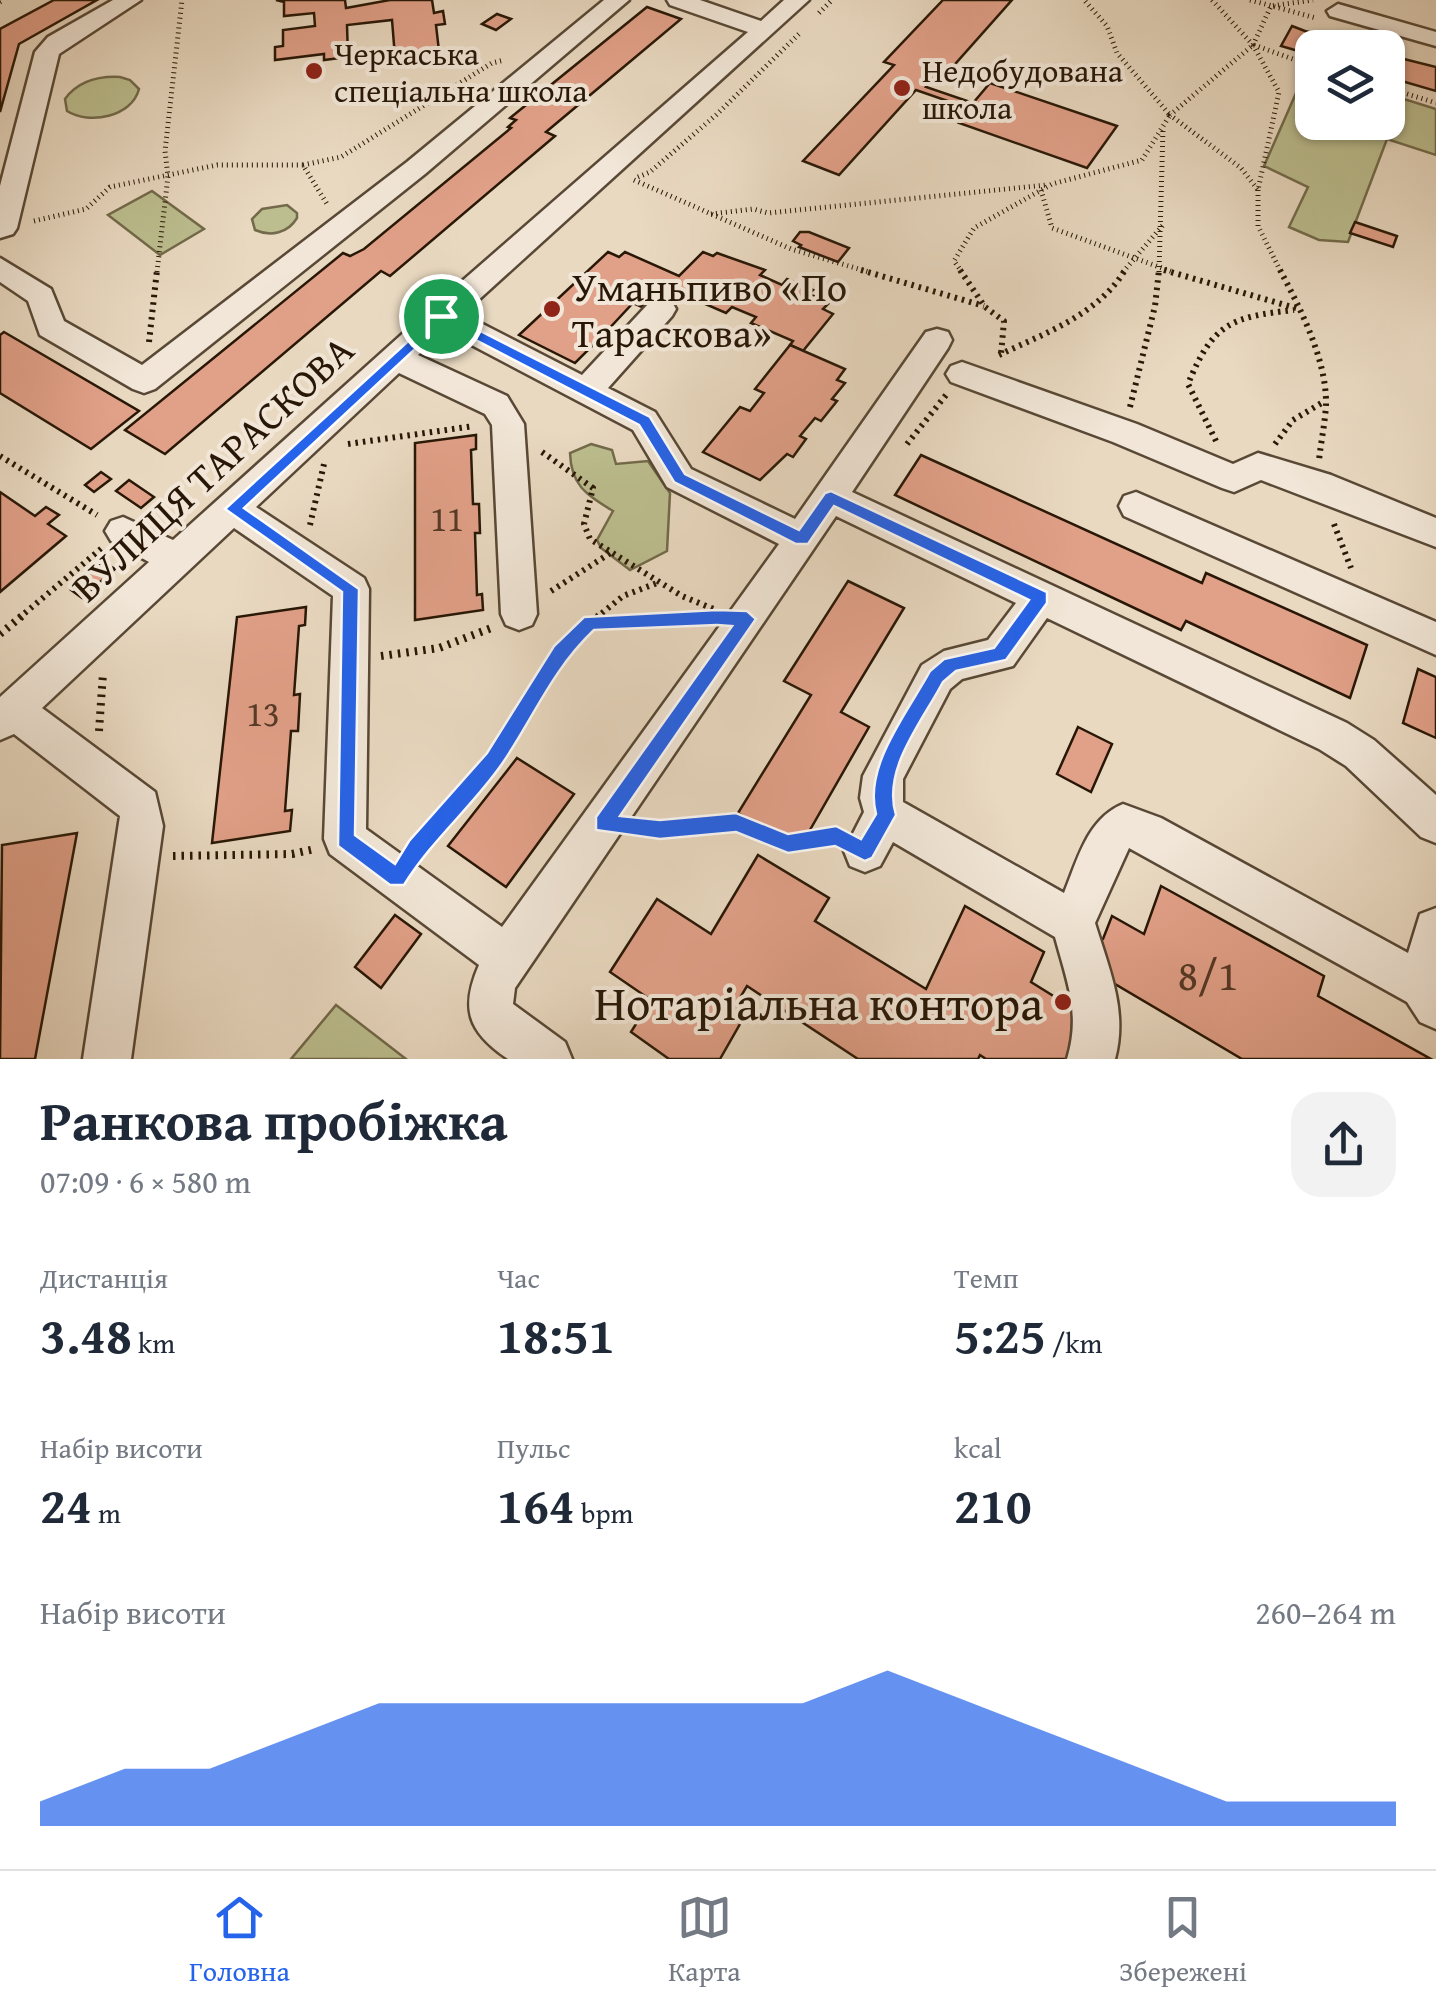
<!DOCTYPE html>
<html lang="uk">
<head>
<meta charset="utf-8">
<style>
  body { margin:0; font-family:"Gentium Book Plus",serif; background:#f2f2f3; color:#1f2937; height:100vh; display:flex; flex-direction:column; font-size:38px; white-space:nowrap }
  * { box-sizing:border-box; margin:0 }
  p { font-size:32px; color:#747a83 }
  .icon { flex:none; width:55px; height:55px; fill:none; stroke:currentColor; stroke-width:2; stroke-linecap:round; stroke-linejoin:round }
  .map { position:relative; height:1059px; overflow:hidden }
  .details { display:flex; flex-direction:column; background:#fff; flex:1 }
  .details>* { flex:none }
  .tools { position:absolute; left:1295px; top:30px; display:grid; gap:20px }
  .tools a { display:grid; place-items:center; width:110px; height:110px; border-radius:20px; background:#fff; box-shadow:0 2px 8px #0004; font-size:50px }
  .pin { position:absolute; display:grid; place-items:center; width:85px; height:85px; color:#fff; margin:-42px; border:5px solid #fff; border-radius:50%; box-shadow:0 2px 10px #0007 }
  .round { display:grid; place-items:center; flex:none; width:105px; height:105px; border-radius:30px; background:#f2f2f3 }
  .summary { display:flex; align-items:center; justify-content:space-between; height:170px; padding:0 40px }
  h1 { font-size:55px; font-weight:600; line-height:75px }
  .stats { display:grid; grid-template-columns:repeat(3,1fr); gap:15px; height:170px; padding:10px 40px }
  .stats div { display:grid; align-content:center }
  .stats b { font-size:50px; font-weight:600 }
  .stats small { font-size:28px; font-weight:400 }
  .stats p { font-size:28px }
  .chart { height:280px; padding:20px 40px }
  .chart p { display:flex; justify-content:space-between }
  .chart svg { width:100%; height:180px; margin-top:10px; fill:#2563eb; opacity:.7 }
  .menu { display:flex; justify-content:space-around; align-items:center; height:140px; border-top:2px solid #e0e1e3; background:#fff; font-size:28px; color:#747a83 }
  .menu a { display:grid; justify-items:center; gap:5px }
  .menu .on { color:#2563eb }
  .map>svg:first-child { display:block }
  .green { fill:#bcbe8f; stroke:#726a4a; stroke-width:2.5 }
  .building { fill:#e1a088; stroke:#281706; stroke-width:2.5 }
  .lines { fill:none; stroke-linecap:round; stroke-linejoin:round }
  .minor-casing { stroke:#584835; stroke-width:5 }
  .path-far2 { stroke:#281706; stroke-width:5; stroke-dasharray:1 4; stroke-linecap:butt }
  .path-far1 { stroke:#281706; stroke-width:6; stroke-dasharray:2.5 5; stroke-linecap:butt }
  .path { stroke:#281706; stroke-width:8; stroke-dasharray:2.5 6; stroke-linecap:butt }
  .minor { fill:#f1e6d7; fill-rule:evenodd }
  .route { fill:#2563eb; stroke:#fff; stroke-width:2.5; fill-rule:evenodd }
  .poi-dot { fill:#8f2418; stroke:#f1e6d7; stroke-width:4 }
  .labels { text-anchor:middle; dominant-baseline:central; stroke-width:8; stroke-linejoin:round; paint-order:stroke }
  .far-poi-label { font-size:32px; fill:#281706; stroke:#f1e6d7; text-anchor:start }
  .number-label { font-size:35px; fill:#563926 }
  .poi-label { font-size:40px; fill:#281706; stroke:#f1e6d7; text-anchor:start }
  .street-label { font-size:40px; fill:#281706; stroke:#f1e6d7 }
  .near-number-label { font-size:42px; fill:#563926 }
  .near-poi-label { font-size:48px; fill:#281706; stroke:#f1e6d7; text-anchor:end }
</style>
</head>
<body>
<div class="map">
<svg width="1436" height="1059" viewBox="0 0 1436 1059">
  <rect width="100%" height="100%" fill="#e9d9c1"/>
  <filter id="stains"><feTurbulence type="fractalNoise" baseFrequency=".002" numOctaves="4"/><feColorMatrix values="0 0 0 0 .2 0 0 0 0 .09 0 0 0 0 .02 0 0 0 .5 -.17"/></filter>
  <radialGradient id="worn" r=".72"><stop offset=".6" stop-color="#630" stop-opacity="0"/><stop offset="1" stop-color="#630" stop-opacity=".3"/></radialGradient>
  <g class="green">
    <path d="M1307 68 1312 70V122H1388V94L1436 109V155L1387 139 1348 242 1319 240 1289 227 1308 187 1264 166Z"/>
    <path d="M120 77 130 80 139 89C132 117 89 125 67 111L65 99C78 81 99 76 120 77Z"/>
    <path d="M152 191 204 229 160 255 108 215Z"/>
    <path d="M287 205 297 213V218C288 233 271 237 255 230L252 219 262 209Z"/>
    <path d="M591 444 612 450 616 464 648 461 670 493 667 551 630 570 601 548 597 540 613 511C587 495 571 486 570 453Z"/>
    <path d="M336 1005 406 1059H291Z"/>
  </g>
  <g class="building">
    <path d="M54 0H97L19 44 0 112V29Z"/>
    <path d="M276 0H345L346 8 390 0H432L434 13 443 11 445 24 436 25 439 51 395 57 392 20 347 25 348 57 324 60V54L275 60V47L283 46V30L315 26 314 13 284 16V2Z"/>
    <path d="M943 0H1012L940 81 933 79 926 87 973 103 990 83 1117 126 1087 168 959 123 971 109 916 90 839 175 803 161 894 65 884 62Z"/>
    <path d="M647 7 681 19 546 132 555 136 390 276 381 271 165 454 125 430 343 253 350 256 364 249 511 128 508 127 516 120 510 118Z"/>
    <path d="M497 14 511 19 496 30 482 24Z"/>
    <path d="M1292 26 1305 31 1368 48H1312V55L1281 46Z"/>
    <path d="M1388 55 1436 67V91L1388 77Z"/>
    <path d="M1355 222 1397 236 1393 247 1350 233Z"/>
    <path d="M800 232H809L849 248 838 262 799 247 801 245 793 241Z"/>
    <path d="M608 252 619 257 625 252 679 276 703 252 713 256 717 253 765 270 760 275 782 285 787 279 813 290 809 294 829 303 823 309 833 314 803 351 790 345 793 341 751 323 756 317 732 307 726 313 657 283 651 290 657 292 642 307 633 303 605 333 612 336 599 349 593 345 575 363 519 335Z"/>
    <path d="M4 332 139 411 91 449 0 393V335Z"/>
    <path d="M790 345 845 369 837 380 845 383 832 399 837 401 821 421 815 418 800 436 806 439 793 457 787 454 760 480 703 452 740 407 750 411 764 393 755 389Z"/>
    <path d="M476 435V449L471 450 473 504H479L480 533H475L477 595 482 594 483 610 415 620V443Z"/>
    <path d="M921 455 1202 583 1206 573 1367 645 1350 698 1186 621 1181 630 895 495Z"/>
    <path d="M101 472 111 479 94 492 85 485Z"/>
    <path d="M129 480 154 497 141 508 116 491Z"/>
    <path d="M0 492 35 516 46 507 59 515 48 524 66 536 0 592Z"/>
    <path d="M147 514 164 526 149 539 132 527Z"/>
    <path d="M103 562 115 569 82 598 71 590Z"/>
    <path d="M848 581 904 608 841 712 869 727 799 849 738 813 811 695 784 681Z"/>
    <path d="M306 607 305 625 299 626 294 695 300 694 298 731H291L285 811 292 810 290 831 212 843 237 617Z"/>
    <path d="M1418 669 1436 677V738L1403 723Z"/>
    <path d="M1078 727 1112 744 1091 792 1057 774Z"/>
    <path d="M517 758 574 794 506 887 448 846Z"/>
    <path d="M77 833 35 1059H0L2 845Z"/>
    <path d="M758 855 829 898 815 921 926 989 965 906 1044 952 1031 982 1084 1015 1067 1059H986L980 1055 978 1059H858L747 986 741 996 752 1003 720 1059H669L631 1032 651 1000 610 972 657 899 711 934Z"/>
    <path d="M1161 886 1324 976 1318 996 1431 1059H1242L1093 971 1095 944 1103 939 1112 916 1144 934Z"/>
    <path d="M395 915 421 934 381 988 355 967Z"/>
  </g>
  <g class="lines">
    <defs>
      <g id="minor">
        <path d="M113 0H141L59 54 17 228 13 234 0 238V186L35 52 48 37Z"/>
        <path d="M604 0H629L425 174 155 389 144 393 133 389 40 335 28 301 0 282V258L51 289 64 321 142 365 407 162Z"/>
        <path d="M667 0H700L761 21 784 0H809L463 314 582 375 650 302 661 299 672 302 676 309 672 316 608 388 655 412 691 469 795 519 926 332 937 329 948 332 952 340 948 348 852 492 1347 723 1374 740 1436 795V843L1421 837 1346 766 1319 749 1047 618 1013 666 962 679 950 689 903 779V802L1064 893C1078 859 1087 819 1123 804L1161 818 1408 953 1420 914 1436 908V1029L1420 1022 1407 1002 1129 848 1095 923C1109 969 1128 1011 1115 1059H1067C1081 1013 1067 982 1055 937L893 842 880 866 865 872 850 866 844 851 864 812 860 798 863 776 922 665 944 651 988 640 1016 603 836 516 515 988 513 1004 565 1042 572 1059H508C468 1032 460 1009 479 965L330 854 324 839 333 596 234 528 42 708 155 792 163 826 131 1059H83L120 816 14 734 0 740V697L149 562 111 541 105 531 111 521 123 517 173 540 430 309 748 32 670 5ZM445 331 633 430 667 487 779 544 502 927 366 829 369 589 364 578 256 507 399 373 485 414 492 425 501 614 506 625 519 630 532 625 537 614 524 424 507 396 418 355Z"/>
        <path d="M1338 4 1436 32V46L1330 16 1327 11Z"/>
        <path d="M962 362 1137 424 1233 464 1258 453 1331 475 1436 518V547L1261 480 1234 492 1222 488 1113 442 951 382 946 374 951 366Z"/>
        <path d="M1136 492 1436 622V655L1124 516 1119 506 1124 496Z"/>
      </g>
    </defs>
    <use href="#minor" class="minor-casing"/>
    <g class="path-far2">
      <path d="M1212 0 1253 45"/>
      <path d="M1250 0 1316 18"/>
      <path d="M0 2 4 0"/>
      <path d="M819 13 832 0"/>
      <path d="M1253 45 1279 92 1258 190 1241 168 1170 115Z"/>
      <path d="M1253 45 1271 6 1313 0"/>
      <path d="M1254 45 1312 66"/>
      <path d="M1388 88 1436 103"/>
      <path d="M303 165 341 157 492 63 504 60"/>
      <path d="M638 177 650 172 716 115 800 33"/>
      <path d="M634 180 791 249 869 272"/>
      <path d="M1041 190 1052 228 1173 272"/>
      <path d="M1258 190V226L1281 272"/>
      <path d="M711 214 753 209 768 213 1046 185"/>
      <path d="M34 221 86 209 110 187 217 165H303L327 204"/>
      <path d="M157 272 168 176 165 151 182 0"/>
      <path d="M962 272 954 261 974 228 1052 184 1142 160 1170 115 1117 53 1107 26 1084 0"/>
      <path d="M1123 272 1163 225"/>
      <path d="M1159 272 1163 128"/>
    </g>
    <g class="path-far1">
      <path d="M861 270 984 306"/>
      <path d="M960 270 985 307 1004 321 1001 354"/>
      <path d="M1164 270 1299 309"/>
      <path d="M1280 270C1300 308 1327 360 1326 405 1325 423 1321 442 1319 460"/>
      <path d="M149 342 157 270"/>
      <path d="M999 355C1045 333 1098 315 1125 270"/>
      <path d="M1130 407 1155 306 1159 270"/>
      <path d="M1216 441 1188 384C1213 323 1231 317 1294 310"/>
      <path d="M348 444 474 426"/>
      <path d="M907 444 946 395"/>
      <path d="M1275 444 1293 420 1325 401"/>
      <path d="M542 452 593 488 584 524 590 539 682 596 716 610"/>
      <path d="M0 456 97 515"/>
      <path d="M1334 524 1351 568"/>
      <path d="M310 525 324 464"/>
      <path d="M551 591 612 552"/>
      <path d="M19 618 102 548"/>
      <path d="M596 618 623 596 657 583"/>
      <path d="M703 618H707"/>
    </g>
    <g class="path">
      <path d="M591 622 599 616"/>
      <path d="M0 634 22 616"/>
      <path d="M381 656 439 648 494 627"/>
      <path d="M99 731 103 673"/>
      <path d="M640 828 660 830 735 822 788 843 837 837"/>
      <path d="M416 847 494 759 560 651 590 623 707 618"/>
      <path d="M173 856 292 854 315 849"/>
    </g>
    <use href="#minor" class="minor"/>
  </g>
  <path class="route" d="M441 311 650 417 685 474 799 530 825 493 831 491 1047 592V603L1006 660 956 671 943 682C922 722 882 769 896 815L872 858 865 861 835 846 788 853 736 832 660 839 596 830V817L732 626 717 625 594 630C552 670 534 717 502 764 472 807 432 840 404 885H390L338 846 342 592 225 509ZM443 323 639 425 674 482 796 544H808L834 506 1029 600 994 648 944 659 930 671C908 712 863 766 876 814L861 839 836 826 788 834 736 813 660 820 620 816 756 619 747 611 717 610 584 617 554 646 487 753 409 841 395 864 355 835 359 589 244 508Z"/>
  <g class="poi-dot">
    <circle cx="314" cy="71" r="10"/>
    <circle cx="902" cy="88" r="10"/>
    <circle cx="552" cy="309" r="10"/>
    <circle cx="1063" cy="1002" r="10"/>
  </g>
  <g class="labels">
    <g class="far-poi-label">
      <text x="334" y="53">Черкаська<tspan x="334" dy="37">спеціальна школа</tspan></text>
      <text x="922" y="70">Недобудована<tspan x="922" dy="37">школа</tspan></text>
    </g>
    <g class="number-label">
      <text x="447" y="518">11</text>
      <text x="263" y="713">13</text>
    </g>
    <g class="poi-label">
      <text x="572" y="286">Уманьпиво «По<tspan x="572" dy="46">Тараскова»</tspan></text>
    </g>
    <g class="street-label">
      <text transform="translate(212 468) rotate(-43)">ВУЛИЦЯ ТАРАСКОВА</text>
    </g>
    <g class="near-number-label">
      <text x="1208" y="974">8/1</text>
    </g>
    <g class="near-poi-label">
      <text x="1043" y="1002">Нотаріальна контора</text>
    </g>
  </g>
  <rect width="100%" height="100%" filter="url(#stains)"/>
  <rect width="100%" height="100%" fill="url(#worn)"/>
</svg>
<div class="tools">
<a><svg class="icon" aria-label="layers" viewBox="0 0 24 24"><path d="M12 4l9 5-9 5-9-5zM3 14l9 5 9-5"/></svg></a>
</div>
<div class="pin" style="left:441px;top:316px;background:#1e9e55"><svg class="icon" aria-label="arrive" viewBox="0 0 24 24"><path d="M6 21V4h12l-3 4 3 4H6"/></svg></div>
</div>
<section class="details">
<div class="summary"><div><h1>Ранкова пробіжка</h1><p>07:09 · 6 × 580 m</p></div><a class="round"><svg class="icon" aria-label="share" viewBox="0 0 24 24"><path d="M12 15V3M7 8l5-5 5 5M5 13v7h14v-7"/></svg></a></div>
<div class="stats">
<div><p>Дистанція</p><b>3.48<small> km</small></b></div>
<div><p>Час</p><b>18:51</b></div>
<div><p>Темп</p><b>5:25<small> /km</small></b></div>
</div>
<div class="stats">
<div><p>Набір висоти</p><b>24<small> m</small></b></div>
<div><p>Пульс</p><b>164<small> bpm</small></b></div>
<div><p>kcal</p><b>210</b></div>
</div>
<div class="chart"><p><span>Набір висоти</span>260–264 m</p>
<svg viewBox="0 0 160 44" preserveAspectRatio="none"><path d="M0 44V38L10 30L20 30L30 22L40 14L50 14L60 14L70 14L80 14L90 14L100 6L110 14L120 22L130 30L140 38L150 38L160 38V44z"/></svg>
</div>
</section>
<nav class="menu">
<a class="on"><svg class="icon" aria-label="home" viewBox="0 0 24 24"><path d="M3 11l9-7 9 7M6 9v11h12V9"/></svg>Головна</a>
<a><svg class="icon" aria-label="map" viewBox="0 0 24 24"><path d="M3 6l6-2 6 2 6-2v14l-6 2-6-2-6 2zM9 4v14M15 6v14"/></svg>Карта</a>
<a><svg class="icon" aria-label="saved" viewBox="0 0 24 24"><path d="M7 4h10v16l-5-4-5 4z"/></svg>Збережені</a>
</nav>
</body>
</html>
